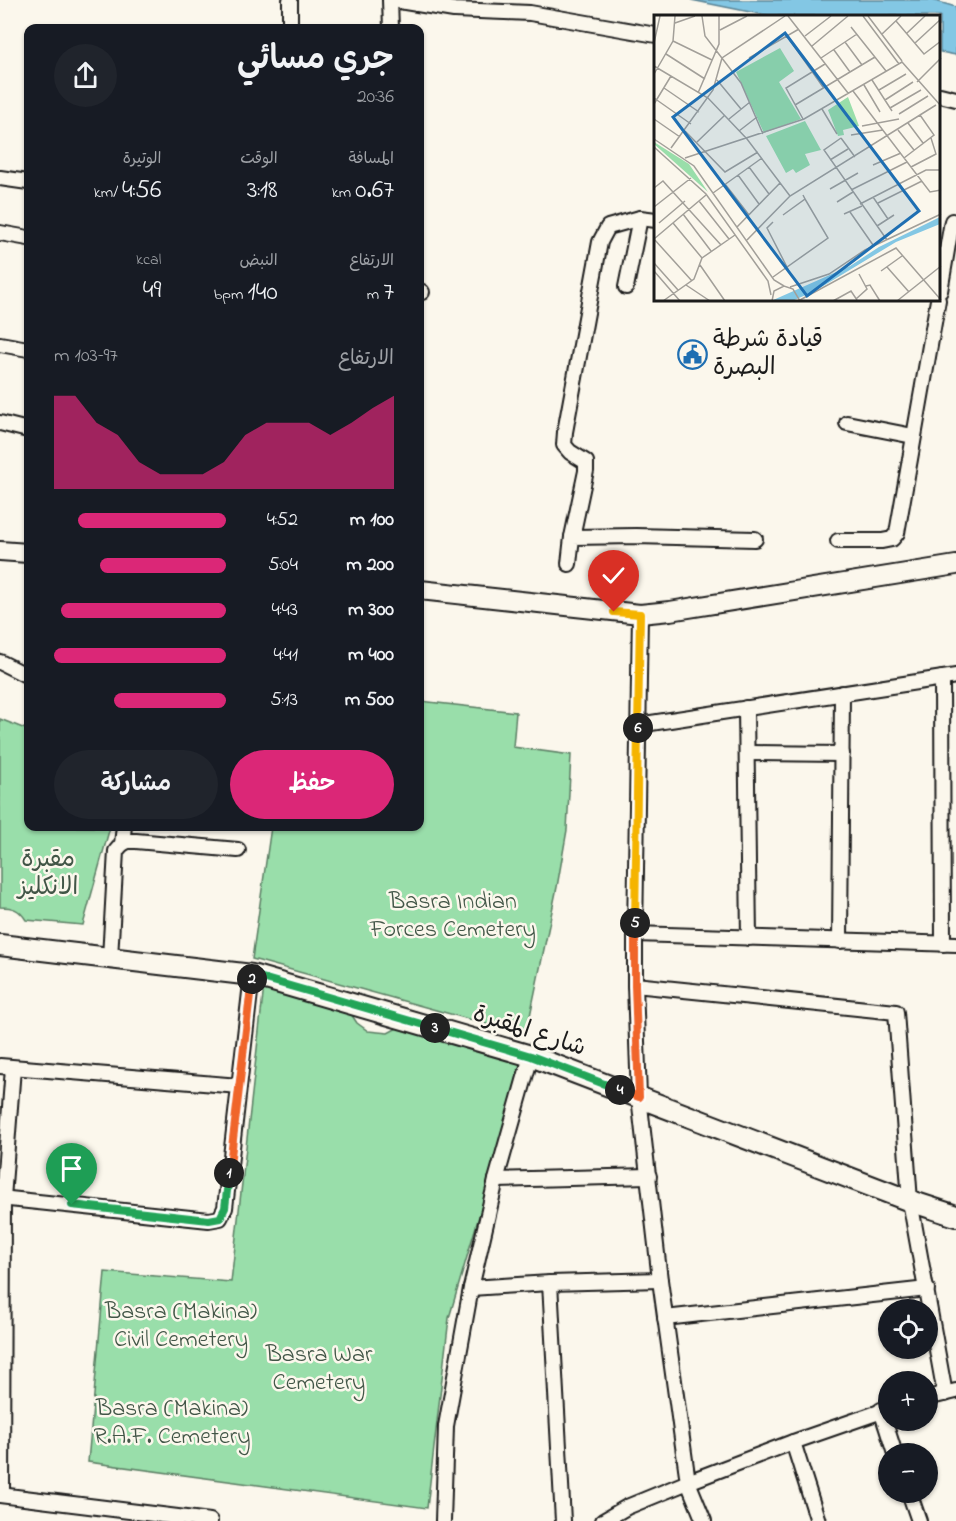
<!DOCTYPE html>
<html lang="ar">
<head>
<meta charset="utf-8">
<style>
  body { margin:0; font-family:"Indie Flower","Playpen Sans Arabic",sans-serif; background:#20242c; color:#f1f3f6; direction:rtl; height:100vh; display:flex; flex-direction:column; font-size:22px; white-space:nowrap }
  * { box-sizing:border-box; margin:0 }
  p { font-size:20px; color:#9ea1a6 }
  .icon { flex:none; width:33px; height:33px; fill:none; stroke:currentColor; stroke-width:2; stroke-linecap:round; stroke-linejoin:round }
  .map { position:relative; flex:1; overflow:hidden; direction:ltr }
  .drawer { position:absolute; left:24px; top:24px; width:400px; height:807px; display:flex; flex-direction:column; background:#171b24; border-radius:12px; box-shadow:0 2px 4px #0004; direction:rtl }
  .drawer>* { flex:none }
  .buttons { position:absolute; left:878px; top:1299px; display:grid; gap:12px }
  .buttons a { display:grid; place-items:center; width:60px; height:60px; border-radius:50%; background:#171b24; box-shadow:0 2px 4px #0004; font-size:30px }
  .pin { position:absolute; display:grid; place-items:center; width:51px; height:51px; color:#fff; margin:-62px -26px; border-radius:50% 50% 50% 0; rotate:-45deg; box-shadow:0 0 6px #0007 }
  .pin .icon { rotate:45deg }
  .km { position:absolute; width:30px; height:30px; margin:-15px; border-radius:50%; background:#222; color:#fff; font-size:16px; line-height:30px; text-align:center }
  .round { display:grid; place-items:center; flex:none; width:63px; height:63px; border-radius:32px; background:#20242c }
  .headline { display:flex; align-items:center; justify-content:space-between; height:102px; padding:0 30px }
  h1 { font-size:33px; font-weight:600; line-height:45px }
  .stats { display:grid; grid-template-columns:repeat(3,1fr); gap:9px; height:102px; padding:6px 30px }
  .stats div { display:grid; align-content:center }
  .stats b { font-size:26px; font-weight:600 }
  .stats small { font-size:16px; font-weight:400 }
  .stats p { font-size:16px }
  .chart { height:168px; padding:12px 30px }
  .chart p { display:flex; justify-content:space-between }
  .chart svg { width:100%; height:108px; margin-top:6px; fill:#db2777; opacity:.7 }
  .action { display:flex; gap:12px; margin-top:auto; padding:12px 30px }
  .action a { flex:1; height:69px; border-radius:36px; background:#db2777; color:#fff; font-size:24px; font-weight:600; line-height:69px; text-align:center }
  .action a+a { background:#20242c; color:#f1f3f6 }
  ul { padding:0 30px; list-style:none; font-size:20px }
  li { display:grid; grid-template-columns:96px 72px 1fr; align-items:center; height:45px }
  li i { height:15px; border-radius:8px; background:#db2777 }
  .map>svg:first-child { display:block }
  .green { fill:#99deaa; stroke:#5a7d63; stroke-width:1.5 }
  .water { fill:#83c7e4; stroke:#5a8394; stroke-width:1.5 }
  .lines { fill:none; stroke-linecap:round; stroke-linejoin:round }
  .minor-casing { stroke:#1c1c1c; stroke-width:18 }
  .tertiary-casing { stroke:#1c1c1c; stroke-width:22 }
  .secondary-casing { stroke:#1c1c1c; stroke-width:24 }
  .minor { stroke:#fbf7ec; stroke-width:14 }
  .tertiary { stroke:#fbf7ec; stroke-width:18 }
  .secondary { stroke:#fbf7ec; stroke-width:20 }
  .split-1-casing { stroke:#fff; stroke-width:12 }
  .split-2-casing { stroke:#fff; stroke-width:12 }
  .split-3-casing { stroke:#fff; stroke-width:12 }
  .split-4-casing { stroke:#fff; stroke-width:12 }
  .split-5-casing { stroke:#fff; stroke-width:12 }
  .split-6-casing { stroke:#fff; stroke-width:12 }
  .split-7-casing { stroke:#fff; stroke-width:12 }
  .split-1 { stroke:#22a559; stroke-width:8 }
  .split-2 { stroke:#f0652b; stroke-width:8 }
  .split-3 { stroke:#22a559; stroke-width:8 }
  .split-4 { stroke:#22a559; stroke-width:8 }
  .split-5 { stroke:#f0652b; stroke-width:8 }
  .split-6 { stroke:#f5b400; stroke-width:8 }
  .split-7 { stroke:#f5b400; stroke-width:8 }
  .labels { text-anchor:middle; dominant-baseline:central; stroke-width:5; stroke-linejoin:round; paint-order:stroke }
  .poi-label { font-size:24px; fill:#1c1c1c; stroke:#fbf7ec; text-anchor:start }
  .park-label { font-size:24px; fill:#425647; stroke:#fbf7ec }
  .street-label { font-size:24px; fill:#1c1c1c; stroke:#fbf7ec }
  .inset-road { fill:none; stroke:#a29f99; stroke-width:1.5 }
  .view { fill:#1f6fb2; fill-opacity:0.15; stroke:#1f6fb2; stroke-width:3 }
  .inset-edge { fill:none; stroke:#1c1c1c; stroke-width:3 }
</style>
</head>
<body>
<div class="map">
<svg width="956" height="1521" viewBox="0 0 956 1521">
  <rect width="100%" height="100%" fill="#fbf7ec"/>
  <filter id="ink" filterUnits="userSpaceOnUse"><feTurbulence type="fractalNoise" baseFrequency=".0167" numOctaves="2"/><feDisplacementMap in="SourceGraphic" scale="12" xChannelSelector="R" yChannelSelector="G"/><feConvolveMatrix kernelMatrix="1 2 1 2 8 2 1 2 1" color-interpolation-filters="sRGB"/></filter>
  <g filter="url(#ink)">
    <g class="green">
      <path d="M420 701 516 712 513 747 571 755 567 830 557 887 526 1035 252 959 271 827 420 826Z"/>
      <path d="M0 719 28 730V826L110 827 83 925 26 920C19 909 13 907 0 907Z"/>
      <path d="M264 986 349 1011 357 1023 368 1031 388 1033 403 1025 524 1063 449 1318 427 1508 88 1462 105 1272 231 1282Z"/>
    </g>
    <path class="water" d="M691 0H932L956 7V55L940 52V16H770Z"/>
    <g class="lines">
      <defs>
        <g id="minor">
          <path d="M290 0V28"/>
          <path d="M390 0 391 28"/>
          <path d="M393 0 454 10 530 13 656 35"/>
          <path d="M940 95 956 99"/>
          <path d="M0 178 28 182"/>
          <path d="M0 233 28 238"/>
          <path d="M626 287 640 218"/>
          <path d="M420 291 422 292"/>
          <path d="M940 291 952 221"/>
          <path d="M0 344 28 349"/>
          <path d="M0 423 28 430"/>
          <path d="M847 423 913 436"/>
          <path d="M572 537 586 471V462L570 452 564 445 565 432 600 242 608 227 640 218 656 220"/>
          <path d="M838 541H882L892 539 897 533 938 300"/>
          <path d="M569 564 572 537 636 536 755 539"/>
          <path d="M640 614 635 934V985L639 1097 660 1280 688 1482 704 1521"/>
          <path d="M0 662 28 676"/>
          <path d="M942 678 943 944"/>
          <path d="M746 708 749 938"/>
          <path d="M638 725 956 676"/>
          <path d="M747 753 842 754"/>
          <path d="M122 844 128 841H136L238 850"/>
          <path d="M635 934 956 944"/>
          <path d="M840 941 842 693"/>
          <path d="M110 958 116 851 122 844 124 826"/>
          <path d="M635 985 896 1012 910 1201 945 1394"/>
          <path d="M0 1066 239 1086"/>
          <path d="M496 1180 649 1176"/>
          <path d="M0 1198 209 1220 220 1218 225 1208 252 975"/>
          <path d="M550 1283 563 1521"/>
          <path d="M471 1288 550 1283 660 1280"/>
          <path d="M665 1318 927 1289"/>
          <path d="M927 1398 956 1391"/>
          <path d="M881 1410 895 1454"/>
          <path d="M793 1442 818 1521"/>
          <path d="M909 1492 919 1521"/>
          <path d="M0 1495 210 1521"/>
          <path d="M2 1495 3 1198 13 1068"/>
          <path d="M443 1521 446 1426 471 1288 496 1180 531 1056"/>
          <path d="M603 1521 627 1507 688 1482 793 1442 888 1409"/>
        </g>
        <g id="tertiary">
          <path d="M0 551 28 553"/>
          <path d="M420 590 640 614 670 611 956 565"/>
        </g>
        <path id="secondary" d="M0 945 252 975 531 1056 910 1201 956 1216"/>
      </defs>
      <use href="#minor" class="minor-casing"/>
      <use href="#tertiary" class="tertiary-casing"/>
      <use href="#secondary" class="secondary-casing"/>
      <use href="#minor" class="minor"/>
      <use href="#tertiary" class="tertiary"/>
      <use href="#secondary" class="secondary"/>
    </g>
  </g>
  <g class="lines" filter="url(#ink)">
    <defs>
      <path id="split-1" d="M72 1205 209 1220 220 1218 225 1208 229 1173"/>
      <path id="split-2" d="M229 1173 252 979"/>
      <path id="split-3" d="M252 979V975L435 1028"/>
      <path id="split-4" d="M435 1028 531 1056 620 1090"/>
      <path id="split-5" d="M620 1090 639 1097 635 985V923"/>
      <path id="split-6" d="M635 923 638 728"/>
      <path id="split-7" d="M614 612 640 614 638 728"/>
    </defs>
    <use href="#split-1" class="split-1-casing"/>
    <use href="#split-2" class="split-2-casing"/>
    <use href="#split-3" class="split-3-casing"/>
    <use href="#split-4" class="split-4-casing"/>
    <use href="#split-5" class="split-5-casing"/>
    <use href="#split-6" class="split-6-casing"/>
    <use href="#split-7" class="split-7-casing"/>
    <use href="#split-1" class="split-1"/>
    <use href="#split-2" class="split-2"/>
    <use href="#split-3" class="split-3"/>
    <use href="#split-4" class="split-4"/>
    <use href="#split-5" class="split-5"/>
    <use href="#split-6" class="split-6"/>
    <use href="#split-7" class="split-7"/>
  </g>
  <defs>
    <symbol id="civic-ring" viewBox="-11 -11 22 22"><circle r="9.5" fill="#fbf7ec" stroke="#1f6fb2" stroke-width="1.5"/><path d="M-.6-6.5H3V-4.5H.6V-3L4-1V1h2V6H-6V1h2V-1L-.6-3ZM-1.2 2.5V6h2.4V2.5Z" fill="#1f6fb2"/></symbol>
  </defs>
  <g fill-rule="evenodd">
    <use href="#civic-ring" x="676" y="338" width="33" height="33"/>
  </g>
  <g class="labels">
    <g class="poi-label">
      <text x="713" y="340">قيادة شرطة<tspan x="713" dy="28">البصرة</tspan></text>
    </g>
    <g class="park-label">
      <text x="48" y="860">مقبرة<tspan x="48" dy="28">الانكليز</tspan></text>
      <text x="453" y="902">Basra Indian<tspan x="453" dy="28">Forces Cemetery</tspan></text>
      <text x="181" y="1312">Basra (Makina)<tspan x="181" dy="28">Civil Cemetery</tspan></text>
      <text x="319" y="1355">Basra War<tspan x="319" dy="28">Cemetery</tspan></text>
      <text x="172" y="1409">Basra (Makina)<tspan x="172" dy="28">R.A.F. Cemetery</tspan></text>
    </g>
    <g class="street-label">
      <text transform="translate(529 1032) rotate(18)">شارع المقبرة</text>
    </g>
  </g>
  <g transform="translate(654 15)">
    <rect width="286" height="286" fill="#fbf7ec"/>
    <path d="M126 33 140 56 125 67 147 104 110 118 82 57ZM194 82 205 111 189 115 190 120 184 121 174 95ZM151 106 167 135 151 139 156 150 142 158 139 154 132 158 112 121ZM0 127 35 149 54 177 0 129Z" fill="#99deaa"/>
    <path d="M286 202V209L242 227 161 276 138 286H117L196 251 225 232Z" fill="#83c7e4"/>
    <path class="inset-road" d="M48 1 51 21 87 68 109 119M134 1 194 78M209 1 245 49M214 1 248 46M242 6 270 39 287 26M21 8 41 1M197 12 232 56M66 15 93 1M253 18 271 1M228 19 247 1M133 21 169 72M151 21 177 1M19 26 58 45M191 27 208 50M0 28 6 1M261 28 287 4M158 31 194 1M180 35 196 57M12 39 51 64M95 43 145 14M167 43 203 19M0 51 54 83 93 124 136 181M0 59 19 26 21 1M63 65 87 94M218 65 238 96M263 67 287 43M210 70 226 97M10 73 45 97M225 75 252 59M199 76 276 177 287 175M44 78 65 29V1M0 83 37 109M231 85 259 67M0 89 17 61M141 90 221 42M236 93 267 75M168 94 183 119M245 99 274 81M0 104 26 122M75 104 96 87M149 104 132 73 171 49M254 108 269 128M208 111 245 104M244 115 260 135M31 116 71 157 104 137M85 116 103 102M197 120 229 115M187 123 170 135 233 225M187 123 201 142M0 124 40 151 120 265 130 271M43 127 71 100M0 132 52 179 114 266 117 280M17 133 59 75 68 43 131 1M31 143 150 104 248 47 287 91M250 143 280 120 266 100M176 145 194 134M219 150 247 138M95 152 115 179M257 152 282 139 277 123M84 160 105 189M71 169 95 200M0 173 9 166 67 230M176 174 204 158M197 175 253 147M59 178 108 143M219 182 234 204M45 186 75 224M183 187 199 177M224 188 268 166M206 189 272 155H287M0 192 37 163M196 197 219 230M29 199 57 236M190 199 208 191M129 200 151 184 149 180M119 207 113 213 134 254M5 208 31 186M19 208 48 243M223 211 240 200M83 212 126 168M0 224 52 180M0 224 38 266M93 225 136 181 282 90M0 248 24 275M46 250 71 286M233 252 255 277M0 256 26 286M227 256 248 241M119 262 174 223 151 184M32 270 56 286M212 271 216 270 226 286M136 272 175 259 211 235 287 199M202 284 213 274 205 259M146 285 242 233 287 285M9 286 40 264 48 243 81 220M118 286 120 276 130 271 139 274 146 286M179 286 197 276 203 285M243 286 287 251"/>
    <path class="view" d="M131 18 265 196 153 281 19 102Z"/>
    <rect width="286" height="286" class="inset-edge"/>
  </g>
</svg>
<div class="buttons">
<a><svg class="icon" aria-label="locate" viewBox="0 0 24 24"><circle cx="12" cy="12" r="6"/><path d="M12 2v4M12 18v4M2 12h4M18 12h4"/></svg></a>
<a>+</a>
<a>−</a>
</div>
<div class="pin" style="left:72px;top:1205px;background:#1e9e55"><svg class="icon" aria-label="arrive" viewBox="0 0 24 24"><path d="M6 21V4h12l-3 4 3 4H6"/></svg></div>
<div class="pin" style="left:614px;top:612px;background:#d93025"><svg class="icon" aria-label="check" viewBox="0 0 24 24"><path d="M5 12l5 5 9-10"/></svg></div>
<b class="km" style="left:229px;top:1173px">1</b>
<b class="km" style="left:252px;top:979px">2</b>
<b class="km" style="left:435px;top:1028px">3</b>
<b class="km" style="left:620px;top:1090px">4</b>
<b class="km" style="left:635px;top:923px">5</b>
<b class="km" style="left:638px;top:728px">6</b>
<section class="drawer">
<div class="headline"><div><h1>جري مسائي</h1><p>20:36</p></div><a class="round"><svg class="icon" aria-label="share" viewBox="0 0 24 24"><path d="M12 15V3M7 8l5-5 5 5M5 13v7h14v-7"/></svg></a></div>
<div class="stats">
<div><p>المسافة</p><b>0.67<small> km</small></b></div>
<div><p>الوقت</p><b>3:18</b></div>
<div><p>الوتيرة</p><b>4:56<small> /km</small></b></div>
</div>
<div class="stats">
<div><p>الارتفاع</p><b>7<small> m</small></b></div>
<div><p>النبض</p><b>140<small> bpm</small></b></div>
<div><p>kcal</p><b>49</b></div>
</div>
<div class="chart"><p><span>الارتفاع</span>97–103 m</p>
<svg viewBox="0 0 160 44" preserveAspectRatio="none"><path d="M0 44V6L10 6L20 17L30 22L40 33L50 38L60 38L70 38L80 33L90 22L100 17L110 17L120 17L130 22L140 17L150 11L160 6V44z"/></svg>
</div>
<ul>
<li><b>100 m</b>4:52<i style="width:86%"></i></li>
<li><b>200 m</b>5:04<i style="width:73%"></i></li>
<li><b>300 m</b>4:43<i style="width:96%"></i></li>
<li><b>400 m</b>4:41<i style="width:100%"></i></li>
<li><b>500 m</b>5:13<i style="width:65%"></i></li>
</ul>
<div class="action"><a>حفظ</a><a>مشاركة</a></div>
</section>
</div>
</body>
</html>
